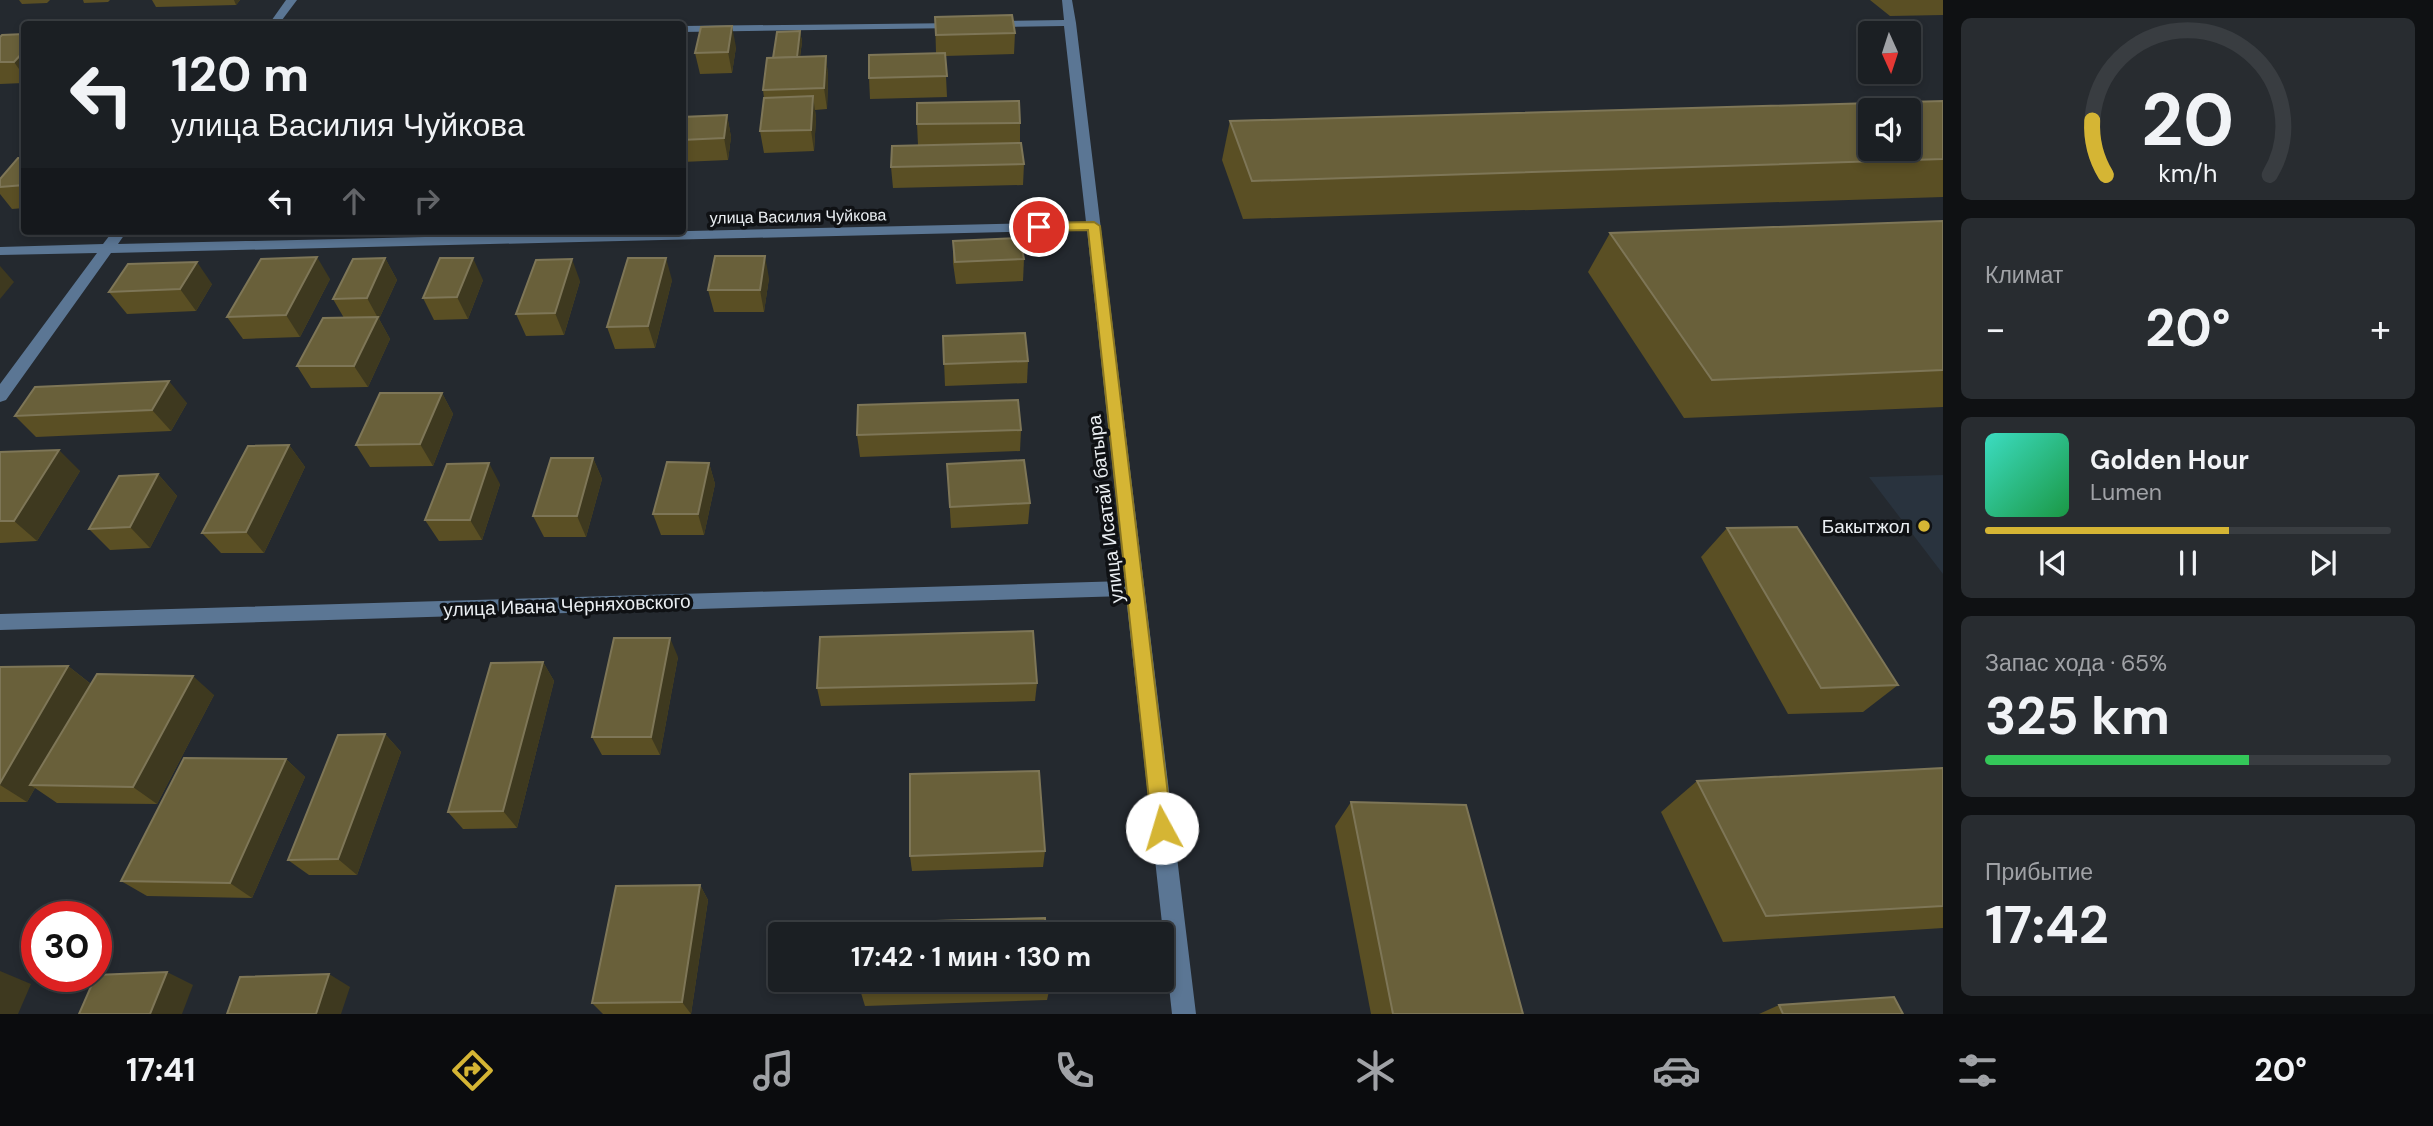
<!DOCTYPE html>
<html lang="ru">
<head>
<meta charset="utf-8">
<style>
	:root { --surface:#1b1f23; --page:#282c30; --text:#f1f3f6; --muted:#a0a2a6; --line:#393d41; --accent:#d5b534 }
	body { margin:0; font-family:"DM Sans",sans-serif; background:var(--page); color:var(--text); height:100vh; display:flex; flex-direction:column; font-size:26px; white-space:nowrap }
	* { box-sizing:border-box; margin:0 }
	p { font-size:23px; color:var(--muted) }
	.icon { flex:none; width:38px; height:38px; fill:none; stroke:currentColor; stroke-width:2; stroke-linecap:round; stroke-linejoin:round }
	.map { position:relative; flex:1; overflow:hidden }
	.sheet { display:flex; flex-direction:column; gap:18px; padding:18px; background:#0f1113; width:490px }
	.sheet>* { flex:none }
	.hud { position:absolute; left:21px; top:21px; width:665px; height:214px; border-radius:7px; box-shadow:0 4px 10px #0003,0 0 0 2px var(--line); background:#1b1f23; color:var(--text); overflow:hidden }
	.needle { width:46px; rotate:177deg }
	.controls { position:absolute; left:1858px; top:21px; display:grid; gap:14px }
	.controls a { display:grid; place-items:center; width:63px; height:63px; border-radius:7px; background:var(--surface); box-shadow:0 4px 10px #0003,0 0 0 2px var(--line); font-size:35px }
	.speed { position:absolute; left:21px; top:901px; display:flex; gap:14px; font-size:35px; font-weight:700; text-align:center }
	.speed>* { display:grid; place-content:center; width:91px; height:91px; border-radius:50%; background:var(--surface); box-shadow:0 4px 10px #0003,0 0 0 2px var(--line); line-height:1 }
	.speed .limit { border:10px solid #d22; background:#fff; color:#111 }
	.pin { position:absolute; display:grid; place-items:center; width:60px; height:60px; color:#fff; margin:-30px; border:4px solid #fff; border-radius:50%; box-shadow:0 2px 7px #0007 }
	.me { position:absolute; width:77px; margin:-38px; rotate:354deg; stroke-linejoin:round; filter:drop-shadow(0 0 5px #0008) }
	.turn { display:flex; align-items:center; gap:24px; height:147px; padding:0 35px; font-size:32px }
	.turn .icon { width:91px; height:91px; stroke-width:2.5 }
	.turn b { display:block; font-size:49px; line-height:60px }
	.lanes { display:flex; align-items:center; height:66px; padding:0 35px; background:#0003; justify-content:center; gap:35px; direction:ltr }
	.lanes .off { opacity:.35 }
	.big { font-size:52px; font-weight:700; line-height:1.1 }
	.sheet .tile { flex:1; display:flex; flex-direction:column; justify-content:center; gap:10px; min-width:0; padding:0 24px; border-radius:10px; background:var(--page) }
	.sheet .dial { align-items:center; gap:0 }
	.dial svg { height:182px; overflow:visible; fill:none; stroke:var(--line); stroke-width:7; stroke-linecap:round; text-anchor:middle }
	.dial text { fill:var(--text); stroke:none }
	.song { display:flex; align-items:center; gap:21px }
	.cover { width:84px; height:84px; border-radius:10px; background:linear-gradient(135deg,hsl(170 70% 55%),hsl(140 70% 35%)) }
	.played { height:7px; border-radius:4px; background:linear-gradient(90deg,var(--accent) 60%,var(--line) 60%) }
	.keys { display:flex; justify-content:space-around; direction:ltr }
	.heat { display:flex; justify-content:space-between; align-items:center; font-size:38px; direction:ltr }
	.charge { height:10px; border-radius:5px; background:linear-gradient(90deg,#34c759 65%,var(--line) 0) }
	.trip { position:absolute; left:768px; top:922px; width:406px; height:70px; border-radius:7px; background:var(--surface); box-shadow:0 4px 10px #0003,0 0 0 2px var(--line); font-weight:700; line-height:70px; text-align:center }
	.tab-bar { display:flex; height:112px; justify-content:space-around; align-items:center; background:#0b0c0e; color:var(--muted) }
	.tab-bar .icon { width:49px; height:49px }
	.tab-bar .current { color:var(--accent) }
	.tab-bar b { font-size:32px; color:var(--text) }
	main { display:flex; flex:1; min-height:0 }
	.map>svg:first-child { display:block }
</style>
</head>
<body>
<main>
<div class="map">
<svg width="1943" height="1014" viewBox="0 0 1943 1014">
	<rect width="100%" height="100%" fill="#24292f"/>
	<path fill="#29333e" d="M1943,475V574L1869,477Z"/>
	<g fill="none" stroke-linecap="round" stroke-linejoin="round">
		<g fill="#5b7694" fill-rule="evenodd">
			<path d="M286,0H297L279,24H269Z"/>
			<path d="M1062,0H1072L1076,23L1196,1014H1172L1126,596L0,630V614L1125,581L1087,230L111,253L6,400L0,402V384L97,253L0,255V247L103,244L113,231H127L118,244L1086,222L1064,26L993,27L987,24L993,21L1064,20Z"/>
			<path d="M962,23V27L958,28L682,32V26Z"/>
		</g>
	</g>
	<g fill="#5a4f24">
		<path d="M19,0H50L47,3L22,4Z"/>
		<path d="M83,0H110L108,2L84,3Z"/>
		<path d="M152,0H240L236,5L156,7Z"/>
		<path d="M1870,0H1943V15L1890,16Z"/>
		<path d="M935,17L1015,33L1014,54L945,56L947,97L870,99L869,78L936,53Z"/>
		<path d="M800,31L802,42L800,57L826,56L828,77L827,109L815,110L816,118L814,151L764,153L760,131L764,98L763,90L773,58Z"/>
		<path d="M24,34V83L0,84V37Z"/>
		<path d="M736,47L732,73L700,74L695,53Z"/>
		<path d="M1943,101V197L1243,219L1222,160L1230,121Z"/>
		<path d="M727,115L731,137L728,160L682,162V117Z"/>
		<path d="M1020,123V143L1024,164L1023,185L893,188L891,167L918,145L917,124Z"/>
		<path d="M24,158V208L12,209L0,194V179Z"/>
		<path d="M1943,221V407L1684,418L1588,272L1610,233Z"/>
		<path d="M953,241L1024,259L1023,281L956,284L953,263Z"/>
		<path d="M385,258L397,280L379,319L390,339L368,387L311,388L297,366L344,318L333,299Z"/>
		<path d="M769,278L764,312H714L708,290Z"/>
		<path d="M330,279L300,337L243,339L227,317Z"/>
		<path d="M483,280L468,319L434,320L423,298Z"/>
		<path d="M672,280L655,348L615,349L607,327Z"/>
		<path d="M580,281L564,335L526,336L516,314Z"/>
		<path d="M212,284L196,311L127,314L109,292Z"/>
		<path d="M943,336L1028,361L1027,383L945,386Z"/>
		<path d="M442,393L453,414L433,466L370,467L356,445Z"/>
		<path d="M187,403L171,431L36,437L15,416Z"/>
		<path d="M1021,430L1020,451L860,457L857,435Z"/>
		<path d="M289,445L305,467L264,553H221L202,533Z"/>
		<path d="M0,452L80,471L37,541L0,543Z"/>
		<path d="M593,458L602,479L586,537H544L533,516Z"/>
		<path d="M709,463L715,484L704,535H661L653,514Z"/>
		<path d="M947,464L1030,503L1028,524L951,528Z"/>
		<path d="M158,474L177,496L150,548L110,550L89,529Z"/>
		<path d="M500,484L482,540L439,541L425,520Z"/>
		<path d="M1727,528L1898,685L1863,712L1788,714L1701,557Z"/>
		<path d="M678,657L660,755H602L592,737Z"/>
		<path d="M543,662L554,681L517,828L463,829L448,812Z"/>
		<path d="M68,666L91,684L214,695L157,804L57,803L35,788L27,802H0V667Z"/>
		<path d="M1037,683L1035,701L821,706L817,688Z"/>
		<path d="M385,734L401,752L357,875H309L288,860Z"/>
		<path d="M286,759L305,777L252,898L147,896L121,881Z"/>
		<path d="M1943,768V928L1723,942L1661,812L1697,781Z"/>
		<path d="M1351,802L1523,1014H1371L1335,826Z"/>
		<path d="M1045,851L1043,867L912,871L910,856Z"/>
		<path d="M700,885L708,900L691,1014H603L592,1003Z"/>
		<path d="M1050,987L1047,1000L865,1006L861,993Z"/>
		<path d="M1779,1005L1903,1014H1759Z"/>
	</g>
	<g fill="#3e391f">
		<path d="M234,0H240L236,5Z"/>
		<path d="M732,26L736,47L732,73L728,52Z"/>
		<path d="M800,31L802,42L798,68L797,57Z"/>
		<path d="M24,51V76L14,62Z"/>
		<path d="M826,56L828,77L827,109L824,88Z"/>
		<path d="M813,96L816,118L814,151L811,130Z"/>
		<path d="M727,115L731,137L728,160L724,138Z"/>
		<path d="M765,256L769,278L764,312L760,290Z"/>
		<path d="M317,257L330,279L300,337L286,315Z"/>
		<path d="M385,258L397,280L379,319L390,339L368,387L354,366L378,318L367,298Z"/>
		<path d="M473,258L483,280L468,319L457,297Z"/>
		<path d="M666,258L672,280L655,348L648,326Z"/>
		<path d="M572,259L580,281L564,335L555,313Z"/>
		<path d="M197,262L212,284L196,311L180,289Z"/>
		<path d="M0,266L14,282L0,299Z"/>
		<path d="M169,381L187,403L171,431L152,410Z"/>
		<path d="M442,393L453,414L433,466L420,444Z"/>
		<path d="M289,445L305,467L264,553L246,532Z"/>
		<path d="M59,450L80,471L37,541L14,521Z"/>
		<path d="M593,458L602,479L586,537L577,516Z"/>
		<path d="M489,463L500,484L482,540L470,520Z"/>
		<path d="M709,463L715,484L704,535L698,514Z"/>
		<path d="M158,474L177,496L150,548L130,527Z"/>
		<path d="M670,638L678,657L660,755L651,737Z"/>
		<path d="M543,662L554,681L517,828L503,811Z"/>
		<path d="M68,666L92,685L30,785L35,788L27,802L0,785V783Z"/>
		<path d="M193,676L214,695L157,804L133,787Z"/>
		<path d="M385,734L401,752L357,875L338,859Z"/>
		<path d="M286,759L305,777L252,898L230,883Z"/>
		<path d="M700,885L708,900L691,1014L682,1002Z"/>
		<path d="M0,971L31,984L18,1014H0Z"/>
		<path d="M167,972L193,985L182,1014H150Z"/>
		<path d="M329,974L350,987L341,1014H316Z"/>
	</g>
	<g fill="#69603a" stroke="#7e7657" stroke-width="2" fill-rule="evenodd">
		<path d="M1012,15L1015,33L936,35L935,17Z"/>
		<path d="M732,26L728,52L695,53L701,27Z"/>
		<path d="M800,31L797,57L773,58L777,32Z"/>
		<path d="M24,34V51L14,62H0V37L2,35Z"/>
		<path d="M945,53L947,76L869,78V55Z"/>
		<path d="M826,56L824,88L763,90L767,58Z"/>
		<path d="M813,96L811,130L760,131L764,98Z"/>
		<path d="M1019,101L1020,123L917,124V103Z"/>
		<path d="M1943,101V159L1252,181L1230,121ZM1871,110H1909V149H1871Z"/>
		<path d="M727,115L724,138L682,140V117Z"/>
		<path d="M1021,143L1024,164L891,167L892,146Z"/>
		<path d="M18,158H24V185L0,187V179Z"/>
		<path d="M1943,221V370L1712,380L1610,233Z"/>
		<path d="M1020,238L1024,259L955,262L953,241Z"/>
		<path d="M715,256H765L760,290H708Z"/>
		<path d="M317,257L286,315L227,317L261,259Z"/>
		<path d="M385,258L367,298L333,299L353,259Z"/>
		<path d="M440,258H473L457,297L423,298Z"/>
		<path d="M628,258H666L648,326L607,327Z"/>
		<path d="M572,259L555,313L516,314L536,260Z"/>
		<path d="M197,262L180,289L109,292L128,264Z"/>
		<path d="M378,317L354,366H297L323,318Z"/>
		<path d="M1025,333L1028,361L944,364L943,336Z"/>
		<path d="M169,381L152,410L15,416L35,387Z"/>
		<path d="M380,393H442L420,444L356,445Z"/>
		<path d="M1018,400L1021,430L857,435L858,405Z"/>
		<path d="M289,445L246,532L202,533L248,446Z"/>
		<path d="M59,450L14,521H0V452Z"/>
		<path d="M551,458H593L577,516H533Z"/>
		<path d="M1024,460L1030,503L950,507L947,464Z"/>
		<path d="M667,462L709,463L698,514H653Z"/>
		<path d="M489,463L470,520H425L447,464Z"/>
		<path d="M158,474L130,527L89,529L119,476Z"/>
		<path d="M1797,527L1898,685L1821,688L1727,528Z"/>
		<path d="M1033,631L1037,683L817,688L820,637Z"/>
		<path d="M614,638H670L651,737H592Z"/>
		<path d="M543,662L503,811L448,812L491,663Z"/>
		<path d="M68,666L0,783V667Z"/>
		<path d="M97,674L193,676L133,787L30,785Z"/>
		<path d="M385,734L338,859L288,860L338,735Z"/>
		<path d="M184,758L286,759L230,883L121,881Z"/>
		<path d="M1943,768V906L1766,916L1697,781Z"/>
		<path d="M1039,771L1045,851L910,856V774Z"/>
		<path d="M1351,802L1466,805L1523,1014H1393Z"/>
		<path d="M700,885L682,1002L592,1003L616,886Z"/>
		<path d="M1045,918L1046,934H863V923Z"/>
		<path d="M167,972L150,1014H79L96,975Z"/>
		<path d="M329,974L316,1014H227L240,977Z"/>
		<path d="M861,980H1049L1050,987L861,993Z"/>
		<path d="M1894,997L1903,1014H1783L1779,1005Z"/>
	</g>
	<path fill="#d5b534" stroke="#8a7622" stroke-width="2" d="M1094,222L1100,226L1172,828L1169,834L1162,837L1155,834L1152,828L1088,230L1039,231L1032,227L1039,223Z"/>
	<circle fill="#d5b534" stroke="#0f1114" stroke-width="2.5" cx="1924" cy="526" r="7"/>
	<g text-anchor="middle" stroke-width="7" stroke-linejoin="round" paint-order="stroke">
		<g font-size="16" fill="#eaeef2" stroke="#0f1114">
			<text transform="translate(798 216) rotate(-1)" y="6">улица Василия Чуйкова</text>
		</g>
		<g font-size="19" fill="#eaeef2" stroke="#0f1114">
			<text transform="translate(1105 509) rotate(-97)" y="7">улица Исатай батыра</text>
			<text transform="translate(567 605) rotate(-2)" y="7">улица Ивана Черняховского</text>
		</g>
		<g font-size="19" fill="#eaeef2" stroke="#0f1114" text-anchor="end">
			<text x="1910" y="533">Бакытжол</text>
		</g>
	</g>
</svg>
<div class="controls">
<a><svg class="needle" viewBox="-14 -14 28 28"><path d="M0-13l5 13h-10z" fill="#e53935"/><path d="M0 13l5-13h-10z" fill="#a0a2a6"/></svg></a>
<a><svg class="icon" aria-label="sound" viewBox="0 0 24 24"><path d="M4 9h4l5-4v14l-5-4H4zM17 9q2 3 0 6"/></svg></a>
</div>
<div class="speed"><div class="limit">30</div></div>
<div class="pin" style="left:1039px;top:227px;background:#d93025"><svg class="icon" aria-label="arrive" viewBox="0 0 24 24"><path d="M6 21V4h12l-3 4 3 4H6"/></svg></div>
<svg class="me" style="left:1162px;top:828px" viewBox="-20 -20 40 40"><circle r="19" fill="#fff"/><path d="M0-13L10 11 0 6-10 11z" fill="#d5b534"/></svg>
<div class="trip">17:42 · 1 мин · 130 m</div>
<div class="hud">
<div class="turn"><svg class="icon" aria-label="left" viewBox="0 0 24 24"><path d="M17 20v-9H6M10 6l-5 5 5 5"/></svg><div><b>120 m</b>улица Василия Чуйкова</div></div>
<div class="lanes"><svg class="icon" aria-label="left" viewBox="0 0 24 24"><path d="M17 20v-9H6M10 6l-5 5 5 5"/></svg><svg class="icon off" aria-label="ahead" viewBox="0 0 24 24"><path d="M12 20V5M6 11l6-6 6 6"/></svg><svg class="icon off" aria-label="right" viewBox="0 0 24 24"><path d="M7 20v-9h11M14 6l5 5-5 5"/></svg></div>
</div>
</div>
<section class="sheet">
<div class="tile dial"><svg viewBox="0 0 100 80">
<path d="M14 69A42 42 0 1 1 86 69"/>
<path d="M14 69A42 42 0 0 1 8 45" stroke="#d5b534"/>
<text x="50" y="56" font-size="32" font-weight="700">20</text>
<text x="50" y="72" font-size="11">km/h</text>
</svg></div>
<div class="tile"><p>Климат</p>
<div class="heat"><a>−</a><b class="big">20°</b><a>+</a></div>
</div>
<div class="tile">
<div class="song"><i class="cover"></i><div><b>Golden Hour</b><p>Lumen</p></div></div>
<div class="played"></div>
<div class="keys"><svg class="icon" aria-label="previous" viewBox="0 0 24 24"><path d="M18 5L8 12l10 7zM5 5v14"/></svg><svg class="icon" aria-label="pause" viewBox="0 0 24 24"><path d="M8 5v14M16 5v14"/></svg><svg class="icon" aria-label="next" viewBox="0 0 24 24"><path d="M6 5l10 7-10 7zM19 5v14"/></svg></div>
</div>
<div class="tile"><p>Запас хода · 65%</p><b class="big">325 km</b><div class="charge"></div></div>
<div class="tile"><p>Прибытие</p><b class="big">17:42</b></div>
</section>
</main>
<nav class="tab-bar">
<b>17:41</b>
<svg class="icon current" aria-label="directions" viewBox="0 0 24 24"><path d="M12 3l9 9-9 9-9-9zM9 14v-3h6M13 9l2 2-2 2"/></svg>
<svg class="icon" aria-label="music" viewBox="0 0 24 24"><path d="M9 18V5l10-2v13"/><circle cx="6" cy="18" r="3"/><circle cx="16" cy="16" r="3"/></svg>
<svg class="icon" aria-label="phone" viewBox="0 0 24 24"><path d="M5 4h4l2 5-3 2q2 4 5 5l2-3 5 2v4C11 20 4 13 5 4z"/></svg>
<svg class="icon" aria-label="climate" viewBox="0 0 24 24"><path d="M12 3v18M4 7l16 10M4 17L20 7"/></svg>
<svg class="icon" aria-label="car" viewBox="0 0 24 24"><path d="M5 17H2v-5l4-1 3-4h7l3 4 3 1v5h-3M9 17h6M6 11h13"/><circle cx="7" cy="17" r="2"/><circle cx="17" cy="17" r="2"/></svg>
<svg class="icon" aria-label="filters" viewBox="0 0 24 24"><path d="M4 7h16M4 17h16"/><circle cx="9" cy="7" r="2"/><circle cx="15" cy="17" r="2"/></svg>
<b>20°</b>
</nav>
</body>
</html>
